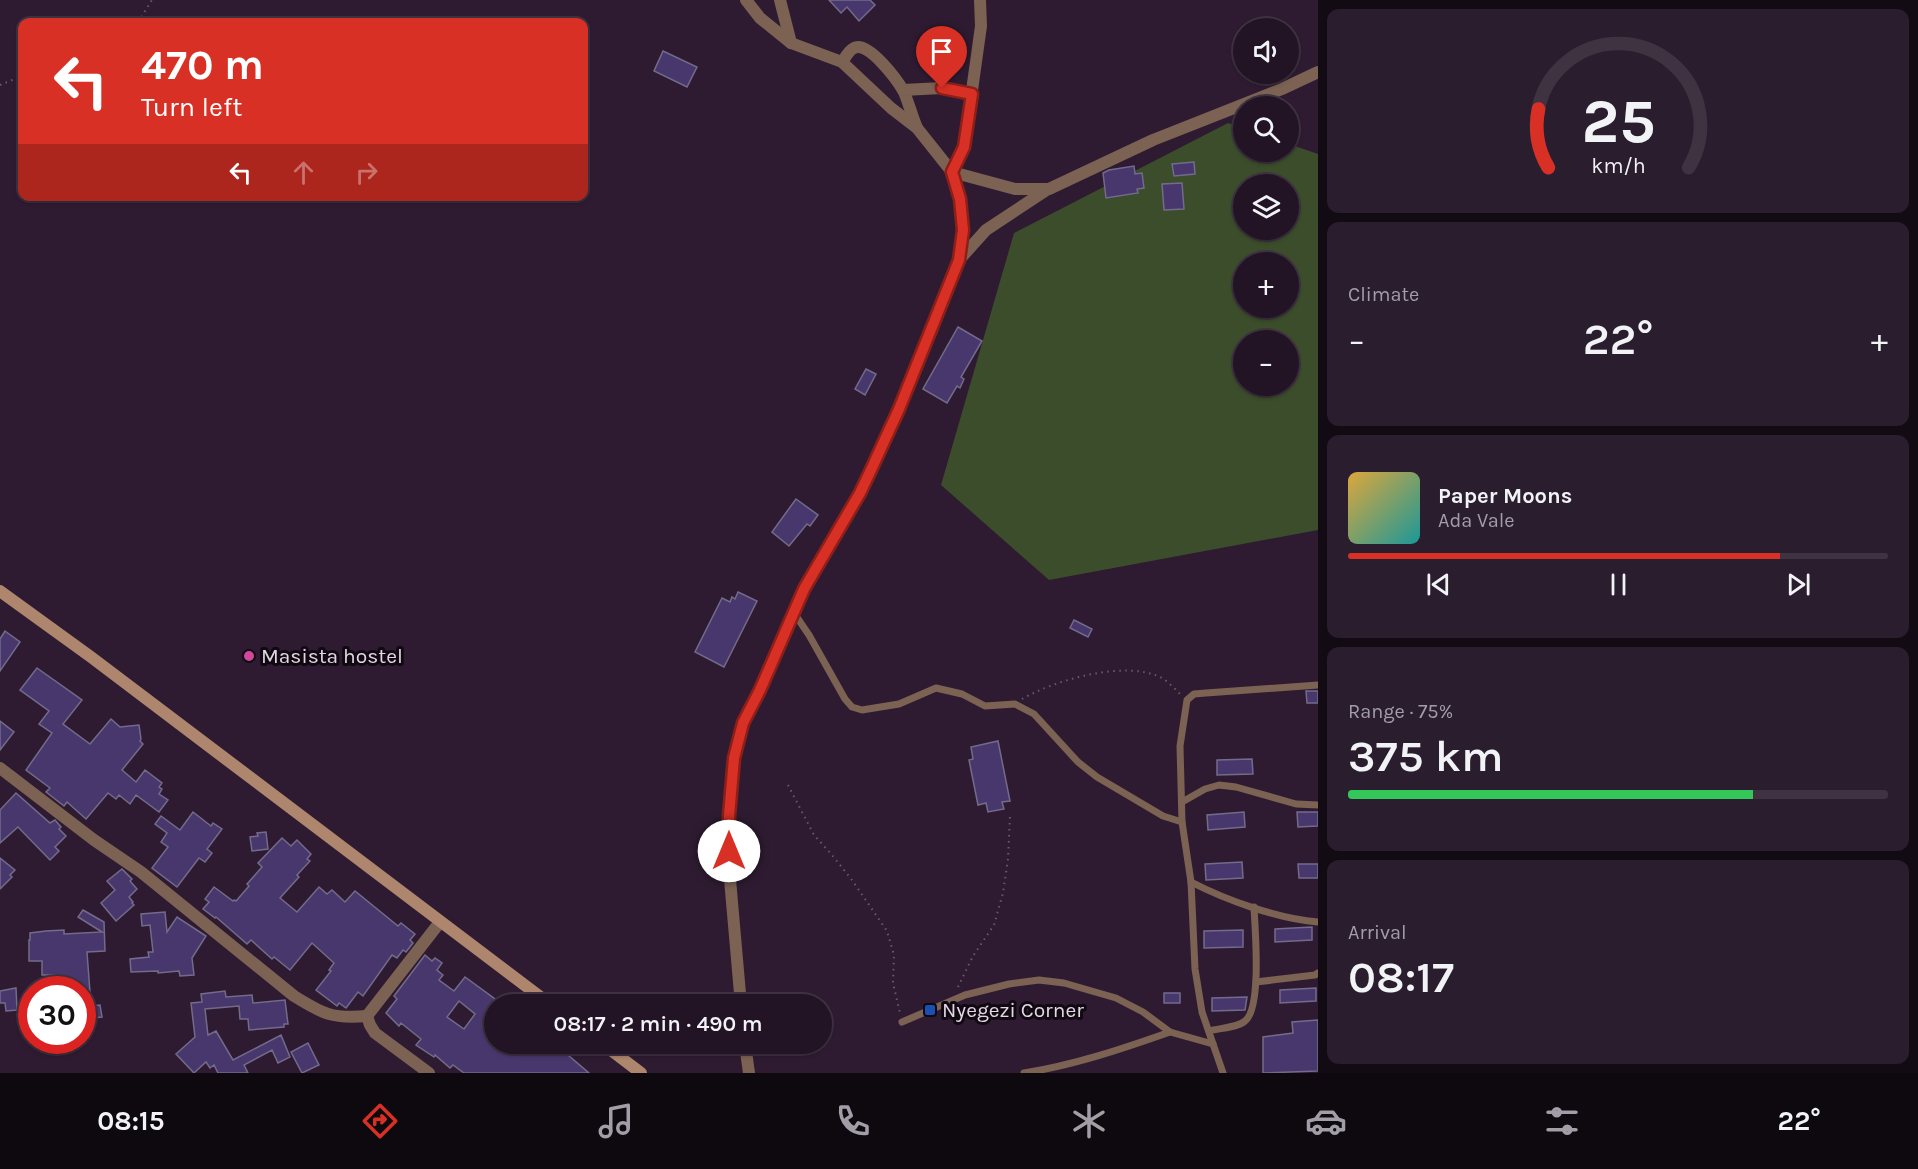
<!DOCTYPE html>
<html lang="en">
<head>
<meta charset="utf-8">
<style>
	:root { --surface:#221425; --page:#2a1d2d; --text:#f1f3f6; --muted:#a29ea7; --line:#3f3342; --accent:#d93025 }
	body { margin:0; font-family:Karla,sans-serif; background:var(--page); color:var(--text); height:100vh; display:flex; flex-direction:column; font-size:22px; white-space:nowrap }
	* { box-sizing:border-box; margin:0 }
	p { font-size:20px; color:var(--muted) }
	.icon { flex:none; width:33px; height:33px; fill:none; stroke:currentColor; stroke-width:2; stroke-linecap:round; stroke-linejoin:round }
	.map { position:relative; flex:1; overflow:hidden }
	.side { display:flex; flex-direction:column; gap:9px; padding:9px; background:#130b14; width:600px }
	.side>* { flex:none }
	.banner { position:absolute; left:18px; top:18px; width:570px; height:183px; border-radius:12px; box-shadow:0 2px 4px #0004,0 0 0 2px var(--line); background:#d93025; color:#fff; overflow:hidden }
	.buttons { position:absolute; left:1233px; top:18px; display:grid; gap:12px }
	.buttons a { display:grid; place-items:center; width:66px; height:66px; border-radius:50%; background:var(--surface); box-shadow:0 2px 4px #0004,0 0 0 2px var(--line); font-size:30px }
	.speed { position:absolute; left:18px; top:976px; display:flex; gap:12px; font-size:30px; font-weight:700; text-align:center }
	.speed>* { display:grid; place-content:center; width:78px; height:78px; border-radius:50%; background:var(--surface); box-shadow:0 2px 4px #0004,0 0 0 2px var(--line); line-height:1 }
	.speed .limit { border:9px solid #d22; background:#fff; color:#111 }
	.pin { position:absolute; display:grid; place-items:center; width:51px; height:51px; color:#fff; margin:-62px -26px; border-radius:50% 50% 50% 0; rotate:-45deg; box-shadow:0 0 6px #0007 }
	.pin .icon { rotate:45deg }
	.me { position:absolute; width:66px; margin:-33px; rotate:0deg; stroke-linejoin:round; filter:drop-shadow(0 0 4px #0008) }
	.turn { display:flex; align-items:center; gap:21px; height:126px; padding:0 24px; font-size:27px }
	.turn .icon { width:78px; height:78px; stroke-width:2.5 }
	.turn b { display:block; font-size:42px; line-height:51px }
	.lanes { display:flex; align-items:center; height:57px; padding:0 24px; background:#0003; justify-content:center; gap:30px; direction:ltr }
	.lanes .off { opacity:.35 }
	.big { font-size:45px; font-weight:600; line-height:1.1 }
	.side .tile { flex:1; display:flex; flex-direction:column; justify-content:center; gap:9px; min-width:0; padding:0 21px; border-radius:12px; background:var(--page) }
	.side .dial { align-items:center; gap:0 }
	.dial svg { height:156px; overflow:visible; fill:none; stroke:var(--line); stroke-width:7; stroke-linecap:round; text-anchor:middle }
	.dial text { fill:var(--text); stroke:none }
	.song { display:flex; align-items:center; gap:18px }
	.cover { width:72px; height:72px; border-radius:9px; background:linear-gradient(135deg,hsl(40 70% 55%),hsl(180 70% 35%)) }
	.played { height:6px; border-radius:3px; background:linear-gradient(90deg,var(--accent) 80%,var(--line) 80%) }
	.keys { display:flex; justify-content:space-around; direction:ltr }
	.heat { display:flex; justify-content:space-between; align-items:center; font-size:33px; direction:ltr }
	.charge { height:9px; border-radius:4px; background:linear-gradient(90deg,#34c759 75%,var(--line) 0) }
	.trip { position:absolute; left:484px; top:994px; width:348px; height:60px; border-radius:30px; background:var(--surface); box-shadow:0 2px 4px #0004,0 0 0 2px var(--line); font-weight:600; line-height:60px; text-align:center }
	.tab-bar { display:flex; height:96px; justify-content:space-around; align-items:center; background:#0e080f; color:var(--muted) }
	.tab-bar .icon { width:42px; height:42px }
	.tab-bar .selected { color:var(--accent) }
	.tab-bar b { font-size:27px; color:var(--text) }
	main { display:flex; flex:1; min-height:0 }
	.map>svg:first-child { display:block }
</style>
</head>
<body>
<main>
<div class="map">
<svg width="1318" height="1073" viewBox="0 0 1318 1073">
	<rect width="100%" height="100%" fill="#2e1b31"/>
	<path fill="#3b4d2a" fill-rule="evenodd" d="M1228,123L1243,128L1244,152H1288L1289,144L1318,154V530L1049,580L941,485L1014,233ZM1244,184H1288V230H1244ZM1244,262H1288V308H1244ZM1244,340H1288V386H1244Z"/>
	<g fill="#48376d" stroke="#736b8a" stroke-width="1.5" fill-rule="evenodd">
		<path d="M829,0H870L875,5L859,21L847,7L841,13Z"/>
		<path d="M663,51L697,67L687,87L654,71Z"/>
		<path d="M1194,162L1195,174L1174,176L1172,164Z"/>
		<path d="M1134,166L1135,174L1142,173L1144,188L1137,189L1138,193L1106,198L1103,173L1109,170Z"/>
		<path d="M1182,183L1184,209L1164,210L1162,184Z"/>
		<path d="M958,327L982,341L961,377L964,379L960,388L957,386L947,403L923,389Z"/>
		<path d="M866,369L876,374L865,395L855,389Z"/>
		<path d="M796,499L818,515L810,526L807,524L789,546L772,532Z"/>
		<path d="M738,592L757,601L724,667L695,652L722,598L730,602L732,597L735,599Z"/>
		<path d="M1074,620L1092,629L1088,637L1070,628Z"/>
		<path d="M5,631L20,642L0,671V639Z"/>
		<path d="M37,668L82,700L63,724L90,744L111,719L120,727L139,725L141,739L140,741L143,744L122,770L136,782L145,770L162,783L159,787L162,789L159,794L168,800L159,812L136,795L130,804L119,795L116,799L108,793L86,819L67,802L64,806L46,792L50,788L26,770L52,733L39,724L49,711L20,690Z"/>
		<path d="M1306,691H1318V703H1307Z"/>
		<path d="M0,721L14,732L0,750Z"/>
		<path d="M998,741L1010,801L1002,802L1004,809L988,812L986,803L978,805L969,760L973,759L971,747Z"/>
		<path d="M1252,759L1253,774L1217,775V760Z"/>
		<path d="M16,793L50,823L55,820L61,827L59,829L66,836L55,847L59,851L50,860L18,827L0,843V810Z"/>
		<path d="M193,812L211,826L213,823L222,829L207,849L212,853L205,862L199,858L177,887L152,868L168,847L161,842L167,833L155,824L161,816L180,830Z"/>
		<path d="M1244,812L1245,827L1208,830L1207,815Z"/>
		<path d="M1297,812H1318V826L1298,827Z"/>
		<path d="M266,832L268,849L252,851L250,837L258,836L257,833Z"/>
		<path d="M282,838L291,846L297,840L311,854L307,859L310,861L297,875L299,877L280,898L297,912L319,887L327,894L332,890L345,902L355,891L398,926L401,923L415,934L410,940L413,943L406,952L403,950L397,958L392,955L363,996L358,992L346,1008L339,1003L337,1006L316,990L331,971L329,970L334,963L312,943L290,970L274,957L272,959L251,940L247,944L216,917L215,918L203,909L209,902L205,899L214,887L233,901L234,900L236,901L249,886L247,884L262,867L258,863Z"/>
		<path d="M0,858L15,870L10,875L12,877L0,889Z"/>
		<path d="M1242,862L1243,878L1206,880L1205,864Z"/>
		<path d="M1298,864H1318V878H1299Z"/>
		<path d="M122,869L132,879L130,881L137,889L129,897L133,902L132,903L134,905L116,921L101,903L115,890L107,881Z"/>
		<path d="M83,910L104,922L105,951L87,952L91,1006L100,1005L102,1017L82,1019V990H58L56,975H42V961H29V940H30V933L46,931L64,930V934L102,932L78,917Z"/>
		<path d="M165,912L167,932L177,917L206,936L192,958L194,975L180,976L179,971L158,973V971L131,972L130,959L149,957L148,952H153L150,925L142,926L141,914Z"/>
		<path d="M1312,927V940L1275,942V929Z"/>
		<path d="M1243,930V947L1204,948V931Z"/>
		<path d="M425,955L432,961L435,958L442,963L437,970L443,975L439,980L454,991L465,977L495,999V1044H555L589,1073H464L453,1065L450,1068L435,1055L434,1057L416,1045L421,1039L401,1023L399,1026L386,1013L397,999L394,996ZM459,1001L475,1014L464,1029L447,1017Z"/>
		<path d="M16,988L17,1010L6,1011L5,1003H0V991Z"/>
		<path d="M1316,988V1001L1280,1003V990Z"/>
		<path d="M225,991L226,997L252,995L253,1003L285,1000L288,1024H284V1027L249,1030L248,1019H240L239,1006L205,1009L208,1035L216,1031L233,1060L281,1035L290,1057L278,1063L272,1050L244,1065L248,1073H218L214,1065L210,1068L206,1062L194,1073L176,1054L195,1037L191,1003L202,1002L201,994Z"/>
		<rect x="1164" y="993" width="16" height="10"/>
		<path d="M1247,997L1245,1010L1212,1011V998Z"/>
		<path d="M1318,1020V1071L1263,1073V1037L1293,1033L1292,1022Z"/>
		<path d="M308,1043L319,1065L302,1073L291,1052Z"/>
	</g>
	<g fill="none" stroke-linecap="round" stroke-linejoin="round">
		<g stroke="#6a596c" stroke-width="2" stroke-dasharray="1.5 4.5" stroke-linecap="butt">
			<path d="M138,22L152,0"/>
			<path d="M0,85L22,76"/>
			<path d="M1022,699C1055,680 1124,660 1160,677C1168,681 1175,689 1181,695"/>
			<path d="M788,785L814,835L832,855L852,880L887,931L894,955L893,983L900,1013"/>
			<path d="M958,987L973,956L994,925L1003,893L1008,859L1010,816"/>
		</g>
		<g stroke="#7b6253" stroke-width="7">
			<path d="M794,613L809,635L845,699L852,707L862,710L899,704L936,688L962,694L985,706L1015,704L1034,714L1078,762L1097,777L1163,816L1182,822"/>
			<path d="M1182,802L1205,789L1219,785L1236,787L1296,804L1318,805"/>
			<path d="M1191,882C1226,900 1278,919 1318,922"/>
			<path d="M1256,982L1315,975L1318,973"/>
			<path d="M902,1022L965,995L1009,984L1039,980L1064,983L1116,998L1143,1012L1170,1032L1213,1044"/>
			<path d="M1209,1031C1219,1028 1237,1028 1245,1021C1262,1008 1255,929 1254,907"/>
			<path d="M1024,1073C1074,1065 1122,1049 1170,1032"/>
			<path d="M1223,1073L1202,1012L1195,969L1191,882L1182,822L1180,746L1187,700L1194,694L1206,693L1318,685"/>
		</g>
		<g stroke="#7b6253" stroke-width="12">
			<path d="M780,0L791,43"/>
			<path d="M980,0L981,26L968,119L964,147L952,172L1015,189H1049L1153,140L1282,89L1318,72"/>
			<path d="M842,62C845,58 849,50 854,48C868,40 898,81 904,92C909,104 912,116 917,128"/>
			<path d="M903,90L942,88L972,94"/>
			<path d="M959,260L986,230L1048,189"/>
			<path d="M0,768L94,840L141,872L294,996C323,1014 332,1019 367,1016"/>
			<path d="M741,1005L729,868V816L734,758L743,723L760,690L804,589L860,493L899,409L932,330L959,260L963,230L960,199L952,172L917,128L891,108L842,62L791,43L760,18L746,0"/>
			<path d="M745,1044L749,1073"/>
			<path d="M429,1073L375,1033L370,1025L367,1016L440,922"/>
		</g>
		<g stroke="#ae856d" stroke-width="12">
			<path d="M0,591L91,657L551,1005"/>
			<path d="M603,1044L641,1073"/>
		</g>
	</g>
	<g fill="none" stroke-linecap="round" stroke-linejoin="round">
		<defs>
			<path id="route" d="M729,851V816L734,758L743,723L760,690L804,589L860,493L870,472L899,409L959,260L963,230L960,199L952,172L964,147L972,94L942,88"/>
		</defs>
		<use href="#route" stroke="#8d1f18" stroke-width="15"/>
		<use href="#route" stroke="#d93025" stroke-width="10"/>
	</g>
	<circle fill="#d1479c" stroke="#110912" stroke-width="2" cx="249" cy="656" r="6"/>
	<rect fill="#1a4fb4" stroke="#110912" stroke-width="2" x="924" y="1004" width="12" height="12" rx="3"/>
	<g text-anchor="middle" stroke-width="6" stroke-linejoin="round" paint-order="stroke">
		<g font-size="21" fill="#e3d6e5" stroke="#110912" text-anchor="start">
			<text x="261" y="663">Masista hostel</text>
			<text x="942" y="1017">Nyegezi Corner</text>
		</g>
	</g>
</svg>
<div class="buttons">
<a><svg class="icon" aria-label="sound" viewBox="0 0 24 24"><path d="M4 9h4l5-4v14l-5-4H4zM17 9q2 3 0 6"/></svg></a>
<a><svg class="icon" aria-label="search" viewBox="0 0 24 24"><circle cx="10" cy="10" r="6"/><path d="M15 15l6 6"/></svg></a>
<a><svg class="icon" aria-label="layers" viewBox="0 0 24 24"><path d="M12 4l9 5-9 5-9-5zM3 14l9 5 9-5"/></svg></a>
<a>+</a>
<a>−</a>
</div>
<div class="speed"><div class="limit">30</div></div>
<div class="pin" style="left:942px;top:88px;background:#d93025"><svg class="icon" aria-label="arrive" viewBox="0 0 24 24"><path d="M6 21V4h12l-3 4 3 4H6"/></svg></div>
<svg class="me" style="left:729px;top:851px" viewBox="-20 -20 40 40"><circle r="19" fill="#fff"/><path d="M0-13L10 11 0 6-10 11z" fill="#d93025"/></svg>
<div class="trip">08:17 · 2 min · 490 m</div>
<div class="banner">
<div class="turn"><svg class="icon" aria-label="left" viewBox="0 0 24 24"><path d="M17 20v-9H6M10 6l-5 5 5 5"/></svg><div><b>470 m</b>Turn left</div></div>
<div class="lanes"><svg class="icon" aria-label="left" viewBox="0 0 24 24"><path d="M17 20v-9H6M10 6l-5 5 5 5"/></svg><svg class="icon off" aria-label="ahead" viewBox="0 0 24 24"><path d="M12 20V5M6 11l6-6 6 6"/></svg><svg class="icon off" aria-label="right" viewBox="0 0 24 24"><path d="M7 20v-9h11M14 6l5 5-5 5"/></svg></div>
</div>
</div>
<section class="side">
<div class="tile dial"><svg viewBox="0 0 100 80">
<path d="M14 69A42 42 0 1 1 86 69"/>
<path d="M14 69A42 42 0 0 1 9 39" stroke="#d93025"/>
<text x="50" y="56" font-size="32" font-weight="700">25</text>
<text x="50" y="72" font-size="11">km/h</text>
</svg></div>
<div class="tile"><p>Climate</p>
<div class="heat"><a>−</a><b class="big">22°</b><a>+</a></div>
</div>
<div class="tile">
<div class="song"><i class="cover"></i><div><b>Paper Moons</b><p>Ada Vale</p></div></div>
<div class="played"></div>
<div class="keys"><svg class="icon" aria-label="previous" viewBox="0 0 24 24"><path d="M18 5L8 12l10 7zM5 5v14"/></svg><svg class="icon" aria-label="pause" viewBox="0 0 24 24"><path d="M8 5v14M16 5v14"/></svg><svg class="icon" aria-label="next" viewBox="0 0 24 24"><path d="M6 5l10 7-10 7zM19 5v14"/></svg></div>
</div>
<div class="tile"><p>Range · 75%</p><b class="big">375 km</b><div class="charge"></div></div>
<div class="tile"><p>Arrival</p><b class="big">08:17</b></div>
</section>
</main>
<nav class="tab-bar">
<b>08:15</b>
<svg class="icon selected" aria-label="directions" viewBox="0 0 24 24"><path d="M12 3l9 9-9 9-9-9zM9 14v-3h6M13 9l2 2-2 2"/></svg>
<svg class="icon" aria-label="music" viewBox="0 0 24 24"><path d="M9 18V5l10-2v13"/><circle cx="6" cy="18" r="3"/><circle cx="16" cy="16" r="3"/></svg>
<svg class="icon" aria-label="phone" viewBox="0 0 24 24"><path d="M5 4h4l2 5-3 2q2 4 5 5l2-3 5 2v4C11 20 4 13 5 4z"/></svg>
<svg class="icon" aria-label="climate" viewBox="0 0 24 24"><path d="M12 3v18M4 7l16 10M4 17L20 7"/></svg>
<svg class="icon" aria-label="car" viewBox="0 0 24 24"><path d="M5 17H2v-5l4-1 3-4h7l3 4 3 1v5h-3M9 17h6M6 11h13"/><circle cx="7" cy="17" r="2"/><circle cx="17" cy="17" r="2"/></svg>
<svg class="icon" aria-label="filters" viewBox="0 0 24 24"><path d="M4 7h16M4 17h16"/><circle cx="9" cy="7" r="2"/><circle cx="15" cy="17" r="2"/></svg>
<b>22°</b>
</nav>
</body>
</html>
